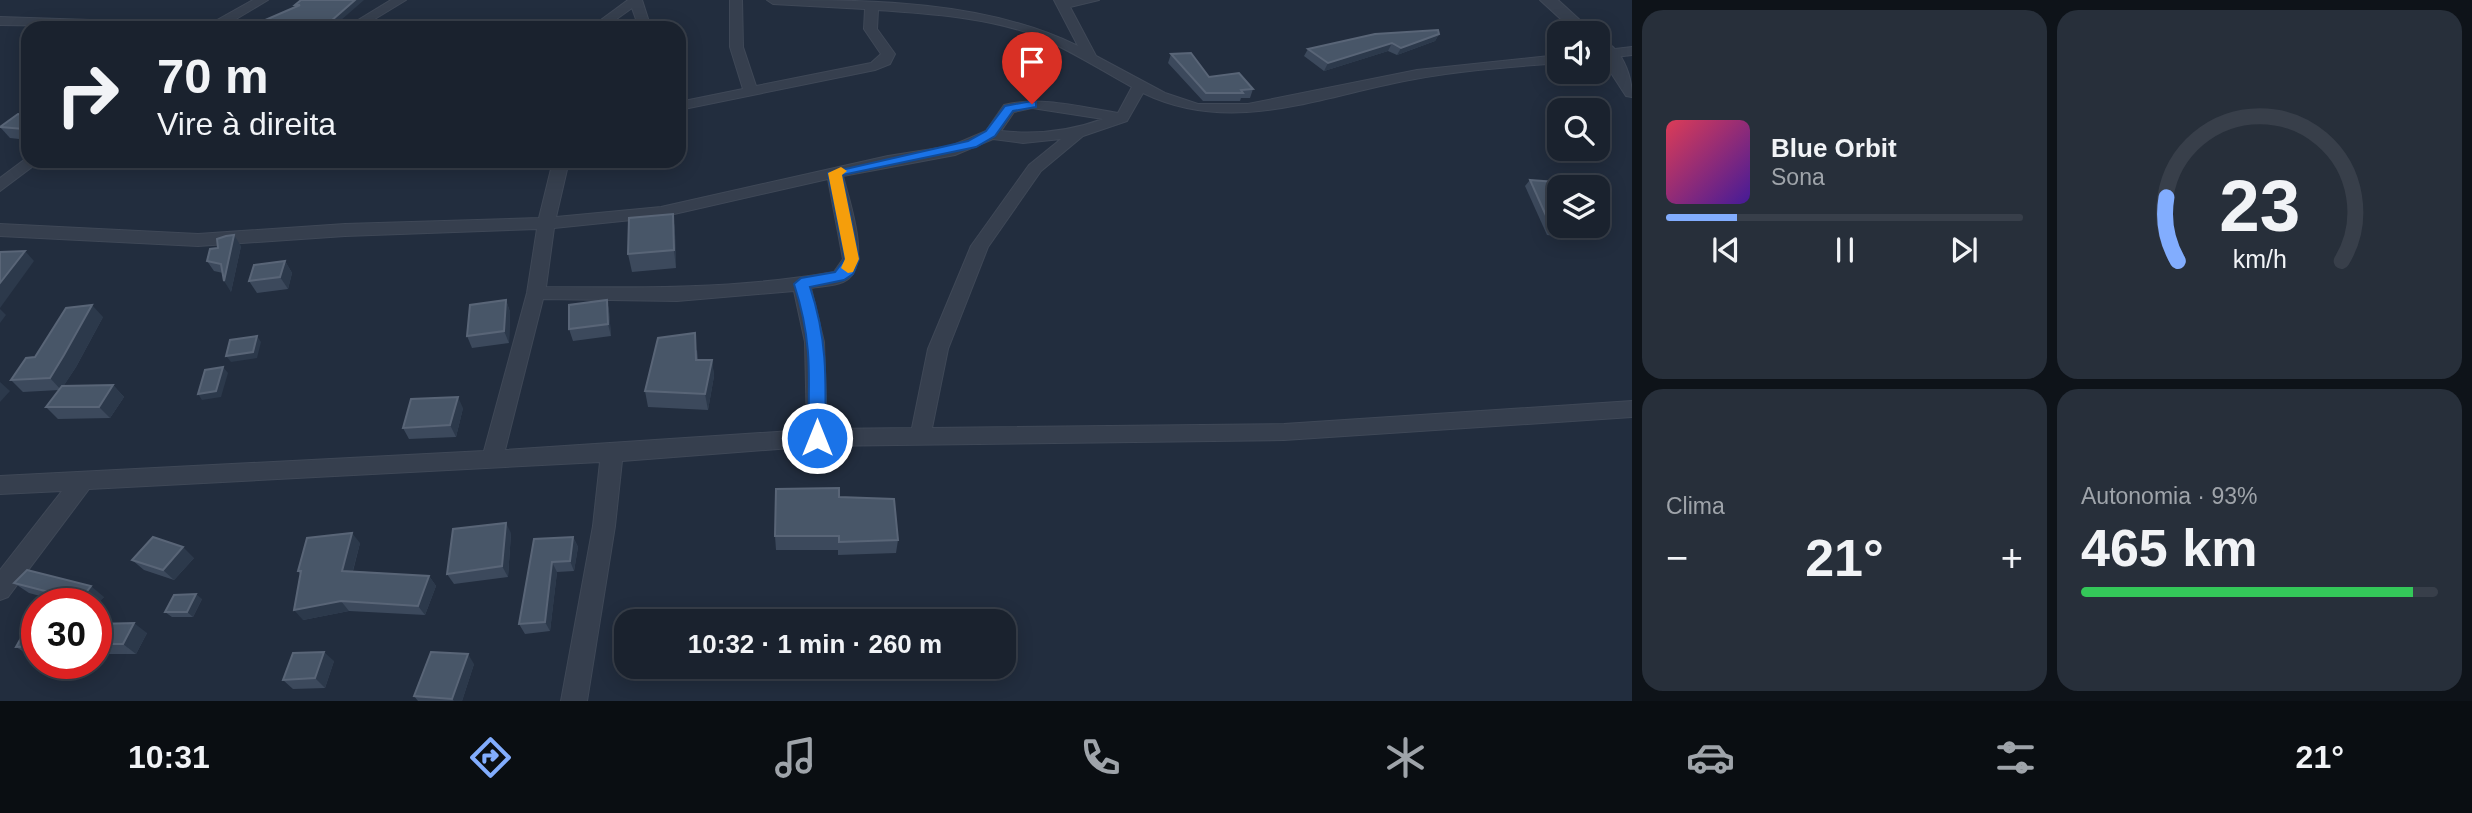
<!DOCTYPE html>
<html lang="pt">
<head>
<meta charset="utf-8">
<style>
	:root { --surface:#1a222e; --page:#272f3a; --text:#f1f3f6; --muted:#9fa4aa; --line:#383f4a; --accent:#82adfe }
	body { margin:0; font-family:Arial,sans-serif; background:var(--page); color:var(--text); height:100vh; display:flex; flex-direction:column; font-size:26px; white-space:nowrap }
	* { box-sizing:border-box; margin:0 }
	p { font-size:23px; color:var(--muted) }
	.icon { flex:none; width:38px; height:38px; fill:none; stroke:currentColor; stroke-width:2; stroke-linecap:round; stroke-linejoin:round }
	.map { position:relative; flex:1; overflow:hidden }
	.details { display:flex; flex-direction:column; gap:10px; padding:10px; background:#0e1319; width:840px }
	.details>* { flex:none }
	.top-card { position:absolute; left:21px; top:21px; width:665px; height:147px; border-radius:21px; box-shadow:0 4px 18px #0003,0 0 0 2px var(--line); background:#1a222e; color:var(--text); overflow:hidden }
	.controls { position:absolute; left:1547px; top:21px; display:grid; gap:14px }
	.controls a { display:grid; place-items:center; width:63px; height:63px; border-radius:14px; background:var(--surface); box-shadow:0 4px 18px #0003,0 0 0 2px var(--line); font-size:35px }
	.speed { position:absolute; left:21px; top:588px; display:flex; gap:14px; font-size:35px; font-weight:700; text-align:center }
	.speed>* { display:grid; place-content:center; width:91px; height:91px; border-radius:50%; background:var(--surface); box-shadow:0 4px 18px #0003,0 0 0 2px var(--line); line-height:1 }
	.speed .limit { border:10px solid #d22; background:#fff; color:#111 }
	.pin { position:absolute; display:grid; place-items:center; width:60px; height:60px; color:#fff; margin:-72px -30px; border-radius:50% 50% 50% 0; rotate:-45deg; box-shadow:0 0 7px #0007 }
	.pin .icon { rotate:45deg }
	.me { position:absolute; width:77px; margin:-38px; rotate:0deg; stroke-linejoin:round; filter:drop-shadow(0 0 5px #0008) }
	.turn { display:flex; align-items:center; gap:24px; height:147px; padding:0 21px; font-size:32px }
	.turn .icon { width:91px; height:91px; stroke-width:2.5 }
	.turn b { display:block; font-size:49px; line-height:60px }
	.big { font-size:52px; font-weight:600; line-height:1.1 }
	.details .widget { flex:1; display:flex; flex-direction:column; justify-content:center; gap:10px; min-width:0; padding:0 24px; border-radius:21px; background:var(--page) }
	.details .dial { align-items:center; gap:0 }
	.dial svg { height:182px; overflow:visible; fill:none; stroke:var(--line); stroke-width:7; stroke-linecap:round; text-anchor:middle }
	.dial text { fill:var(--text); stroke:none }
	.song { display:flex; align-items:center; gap:21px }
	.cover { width:84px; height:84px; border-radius:10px; background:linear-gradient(135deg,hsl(350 70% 55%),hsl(260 70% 35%)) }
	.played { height:7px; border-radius:4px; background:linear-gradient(90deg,var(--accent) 20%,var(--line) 20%) }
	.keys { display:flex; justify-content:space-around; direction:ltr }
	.heat { display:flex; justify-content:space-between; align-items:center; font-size:38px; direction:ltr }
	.charge { height:10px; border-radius:5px; background:linear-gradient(90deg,#34c759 93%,var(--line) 0) }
	.details .tiles { flex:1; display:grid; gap:10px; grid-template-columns:repeat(2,1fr) }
	.trip { position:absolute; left:614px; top:609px; width:402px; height:70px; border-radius:21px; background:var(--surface); box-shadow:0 4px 18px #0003,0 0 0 2px var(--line); font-weight:600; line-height:70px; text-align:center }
	.dock { display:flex; height:112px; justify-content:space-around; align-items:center; background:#0a0e12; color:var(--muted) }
	.dock .icon { width:49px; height:49px }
	.dock .active { color:var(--accent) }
	.dock b { font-size:32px; color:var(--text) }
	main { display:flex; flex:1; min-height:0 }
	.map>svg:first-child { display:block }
</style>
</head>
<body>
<main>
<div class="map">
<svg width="1632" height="701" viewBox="0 0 1632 701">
	<rect width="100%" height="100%" fill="#222d3e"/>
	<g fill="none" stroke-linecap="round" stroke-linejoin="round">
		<defs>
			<g id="minor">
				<path d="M253,0H268L221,28L0,25V17L210,24Z"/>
				<path d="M391,0H406L360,28H345Z"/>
				<path d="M628,0H642L651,28H639L632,8L604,28H590Z"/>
				<path d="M730,0H742L743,47L756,86L871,63L881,54L864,29L865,9L773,4L767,0C870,0 984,0 1078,46L1054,0H1099L1070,7L1096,56L1165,93L1198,104H1248L1417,70L1559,55V63C1511,67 1462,70 1415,79C1323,95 1234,137 1143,93L1127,121L1083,136L1041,171L988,247L948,349L932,428L1284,424L1632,401V417L1284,440L817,446L622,461L615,526L587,701H561L593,526L600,462L89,489L8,597L0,600V570L62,491L0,494V476L484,451L527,293L537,229L345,236L198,246L0,236V224L198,234L345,224L539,218L553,161H569L556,217L661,207L888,156L951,146L986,131L1004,105C1041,96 1080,107 1118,113L1132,87C1101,70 1070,50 1037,36C987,17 931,14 878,10L877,29L895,54L890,64L875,70L679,110V102L743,89L730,47ZM1032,108L1103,119C1070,131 1036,135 1001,131L1014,112ZM993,139L1023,143L1061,139L1029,165L971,246L928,349L912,428L827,429L824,342L811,288C821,286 834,286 843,282C874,269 849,201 843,176L955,155ZM828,179L843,259L834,272C738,289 642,288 546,287L554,228L661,217ZM794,291L805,342L807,430L505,450L543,299L677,301Z"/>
				<path d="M1632,47V55L1598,59V51Z"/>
				<path d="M28,157V161H40L0,191V178Z"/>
			</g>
			<g id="tertiary">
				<path d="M1540,0H1558L1594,33H1576Z"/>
				<path d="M1598,39C1622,45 1632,76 1632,97L1626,96L1598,53Z"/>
			</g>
		</defs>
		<use href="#minor" stroke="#3f4857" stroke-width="2"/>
		<use href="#tertiary" stroke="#3f4857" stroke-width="2"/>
		<use href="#minor" fill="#363f4e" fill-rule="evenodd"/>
		<use href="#tertiary" fill="#363f4e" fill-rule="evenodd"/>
	</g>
	<g fill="#3c495c">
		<path d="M1439,34L1435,41L1397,55L1388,51L1324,71L1304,56L1308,49Z"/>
		<path d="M1171,54L1209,77L1253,89L1250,98H1241L1240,101H1203L1168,63Z"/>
		<path d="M28,115V140L10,138L0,127Z"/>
		<path d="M1530,180L1569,231L1564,237L1547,235L1525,186Z"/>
		<path d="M673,214L675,232L676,268L632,272L628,254Z"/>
		<path d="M241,246L231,292L223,273L214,271L207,261Z"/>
		<path d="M285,261L292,273L288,289L257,293L249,281Z"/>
		<path d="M506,300L510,312L509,343L472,348L467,336Z"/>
		<path d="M607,300L609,311L611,336L573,341L569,329Z"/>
		<path d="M103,317L76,367L64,385H113L124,397L110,418L58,419L46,407L59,390L23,392L11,380L35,357Z"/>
		<path d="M697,350L698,360H712L714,376L708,410L648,407L645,391Z"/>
		<path d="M463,408L456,437L409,439L403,428Z"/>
		<path d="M839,497L898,540L896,553L838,555V550H776L775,536Z"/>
		<path d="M511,533L508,577L454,584L447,574Z"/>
		<path d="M573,537L578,547L574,571L557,572L550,631L525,634L519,624L534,539Z"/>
		<path d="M360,543L353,571L429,576L436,586L425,615L349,611L303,620L300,574L298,571Z"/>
		<path d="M194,558L174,580L144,570L132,560Z"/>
		<path d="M14,583L104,597L96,604H70L29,593Z"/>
		<path d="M202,599L193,617H172L165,612Z"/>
		<path d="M96,624L147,633L136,654H98L96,653Z"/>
		<path d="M37,629V651L24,652L16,647Z"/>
		<path d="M334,661L325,688L293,689L283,680Z"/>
		<path d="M474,664L462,701H418L414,696Z"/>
	</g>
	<g fill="#2c394b">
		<path d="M355,0H364L332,28H323Z"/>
		<path d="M1439,34L1435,41L1397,55L1401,48Z"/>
		<path d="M1392,43L1388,51L1324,71L1328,63Z"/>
		<path d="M28,126V135L24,129Z"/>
		<path d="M673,214L675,232L676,268L674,250Z"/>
		<path d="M234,235L241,246L231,292L224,281Z"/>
		<path d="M25,251L34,261L0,308V283Z"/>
		<path d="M285,261L292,273L288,289L280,277Z"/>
		<path d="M506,300L510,312L509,343L504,331Z"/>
		<path d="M607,300L609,311L611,336L608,324Z"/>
		<path d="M92,305L103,317L76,367L61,390L50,378Z"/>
		<path d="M0,309L6,315L0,323Z"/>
		<path d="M257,336L261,342L257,358L231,362L226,356Z"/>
		<path d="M712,360L714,376L708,410L705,394Z"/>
		<path d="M223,367L228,373L221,397L202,400L198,394Z"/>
		<path d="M0,382L10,391L0,402Z"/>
		<path d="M113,385L124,397L110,418L99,407Z"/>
		<path d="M458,397L463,408L456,437L450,425Z"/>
		<path d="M506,523L511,533L508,577L502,566Z"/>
		<path d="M352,533L360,543L350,581L342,571Z"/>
		<path d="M573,537L578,547L574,571L570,561Z"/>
		<path d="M183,547L194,558L174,580L163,570Z"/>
		<path d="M552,562L557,572L550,631L545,622Z"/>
		<path d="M429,576L436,586L425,615L418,606Z"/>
		<path d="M91,586L104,597L96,606V604H85L80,600Z"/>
		<path d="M196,594L202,599L193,617L187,612Z"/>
		<path d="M341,601L349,611L303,620L294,610Z"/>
		<path d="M134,623L147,633L136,654L123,644Z"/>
		<path d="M324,652L334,661L325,688L315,678Z"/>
		<path d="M468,654L474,664L462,701H454L452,699Z"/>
	</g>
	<g fill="#485668" stroke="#596577" stroke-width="2">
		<path d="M301,0H355L323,28H264L256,24L300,5H295Z"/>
		<path d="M1438,30L1439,34L1401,48L1392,43L1328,63L1308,49L1375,34Z"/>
		<path d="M1191,53L1209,77L1239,73L1253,89L1241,90L1243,93H1206L1171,54Z"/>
		<path d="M18,114L28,115V126L24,129L0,127Z"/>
		<path d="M1530,180L1556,182L1559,194V226H1568L1569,231L1552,229Z"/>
		<path d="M673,214L674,250L628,254L629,218Z"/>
		<path d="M234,235L224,281L221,264L207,261L210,249L218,248L217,239L226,236Z"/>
		<path d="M25,251L0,283V252Z"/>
		<path d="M285,261L280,277L249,281L254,265Z"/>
		<path d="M506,300L504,331L467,336L470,305Z"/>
		<path d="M607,300L608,324L569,329V305Z"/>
		<path d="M92,305L64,355L50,378L11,380L26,358L35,357L66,308Z"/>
		<path d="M695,333L696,360H712L705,394L645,391L658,338Z"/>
		<path d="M257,336L253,352L226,356L230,340Z"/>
		<path d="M223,367L216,391L198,394L205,370Z"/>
		<path d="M113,385L99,407H46L62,386Z"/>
		<path d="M458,397L450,425L403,428L411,399Z"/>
		<path d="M839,488V497L894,499L898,540L839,542V536H775L776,489Z"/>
		<path d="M506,523L502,566L447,574L453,529Z"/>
		<path d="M352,533L342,571L429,576L418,606L341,601L294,610L301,571H298L307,538Z"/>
		<path d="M153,537L183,547L163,570L132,560Z"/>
		<path d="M573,537L570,561L552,562L545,622L519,624L534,539Z"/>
		<path d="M27,570L91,586L80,600L14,583Z"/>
		<path d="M196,594L187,612H165L174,595Z"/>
		<path d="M736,614V621H673V617Z"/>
		<path d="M134,623L123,644H96V624Z"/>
		<path d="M26,629H37V646L16,647Z"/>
		<path d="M324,652L315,678L283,680L293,653Z"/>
		<path d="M431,652L468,654L452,699L414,696Z"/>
	</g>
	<path fill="#1a73e8" stroke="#114b97" stroke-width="2" d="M1032,101L1036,102V107L1013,111L995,136L976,147L842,175L859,259L853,274L844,280L810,287C828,341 826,382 825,438L823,443H811L808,438C809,378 813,342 794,284L801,278L835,272L845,259L828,173L968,141L986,131L1005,106Z"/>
	<path fill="#f59e0b" d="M841,167L847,171L842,175L859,259L853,272L848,273L841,268L845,259L828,173Z"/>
</svg>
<div class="controls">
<a><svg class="icon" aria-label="sound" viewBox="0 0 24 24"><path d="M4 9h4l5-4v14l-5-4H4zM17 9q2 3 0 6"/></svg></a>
<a><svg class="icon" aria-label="search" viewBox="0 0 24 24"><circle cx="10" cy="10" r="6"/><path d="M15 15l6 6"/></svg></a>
<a><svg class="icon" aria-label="layers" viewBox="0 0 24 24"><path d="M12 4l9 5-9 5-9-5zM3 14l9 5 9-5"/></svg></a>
</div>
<div class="speed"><div class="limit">30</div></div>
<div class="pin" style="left:1032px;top:104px;background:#d93025"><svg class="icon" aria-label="arrive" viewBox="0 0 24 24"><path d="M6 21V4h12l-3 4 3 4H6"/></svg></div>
<svg class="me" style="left:817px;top:438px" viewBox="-20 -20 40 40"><circle r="17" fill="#1a73e8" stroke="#fff" stroke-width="3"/><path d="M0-11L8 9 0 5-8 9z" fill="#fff"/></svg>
<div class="trip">10:32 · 1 min · 260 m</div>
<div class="top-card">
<div class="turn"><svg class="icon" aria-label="right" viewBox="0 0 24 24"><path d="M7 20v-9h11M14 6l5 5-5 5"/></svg><div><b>70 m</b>Vire à direita</div></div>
</div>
</div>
<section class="details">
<div class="tiles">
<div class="widget">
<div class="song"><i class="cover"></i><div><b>Blue Orbit</b><p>Sona</p></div></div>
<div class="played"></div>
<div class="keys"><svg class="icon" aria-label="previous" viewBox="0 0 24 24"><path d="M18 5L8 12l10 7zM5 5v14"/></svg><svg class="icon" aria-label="pause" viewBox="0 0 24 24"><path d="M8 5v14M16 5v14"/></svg><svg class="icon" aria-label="next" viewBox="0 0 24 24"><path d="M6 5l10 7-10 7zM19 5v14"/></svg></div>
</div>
<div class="widget dial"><svg viewBox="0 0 100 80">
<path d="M14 69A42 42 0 1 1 86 69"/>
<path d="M14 69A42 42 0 0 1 9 41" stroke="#82adfe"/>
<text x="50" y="56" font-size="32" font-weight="700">23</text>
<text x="50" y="72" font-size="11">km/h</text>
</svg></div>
<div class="widget"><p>Clima</p>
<div class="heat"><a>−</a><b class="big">21°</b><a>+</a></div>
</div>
<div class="widget"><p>Autonomia · 93%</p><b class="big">465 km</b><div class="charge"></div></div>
</div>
</section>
</main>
<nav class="dock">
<b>10:31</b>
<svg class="icon active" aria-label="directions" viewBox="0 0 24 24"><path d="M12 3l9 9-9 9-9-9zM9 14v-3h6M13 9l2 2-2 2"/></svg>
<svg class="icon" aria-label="music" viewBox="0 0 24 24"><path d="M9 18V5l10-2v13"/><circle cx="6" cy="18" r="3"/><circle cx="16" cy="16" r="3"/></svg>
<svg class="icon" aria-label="phone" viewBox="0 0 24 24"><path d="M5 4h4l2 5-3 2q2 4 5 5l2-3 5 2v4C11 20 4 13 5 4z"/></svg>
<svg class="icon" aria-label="climate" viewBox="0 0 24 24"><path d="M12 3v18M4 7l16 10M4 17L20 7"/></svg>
<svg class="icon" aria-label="car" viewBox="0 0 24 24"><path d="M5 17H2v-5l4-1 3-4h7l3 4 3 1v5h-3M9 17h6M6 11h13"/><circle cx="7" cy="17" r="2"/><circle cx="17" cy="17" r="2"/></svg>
<svg class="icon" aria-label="filters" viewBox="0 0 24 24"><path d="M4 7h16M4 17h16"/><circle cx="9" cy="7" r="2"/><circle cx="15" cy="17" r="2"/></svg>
<b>21°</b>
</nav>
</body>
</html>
